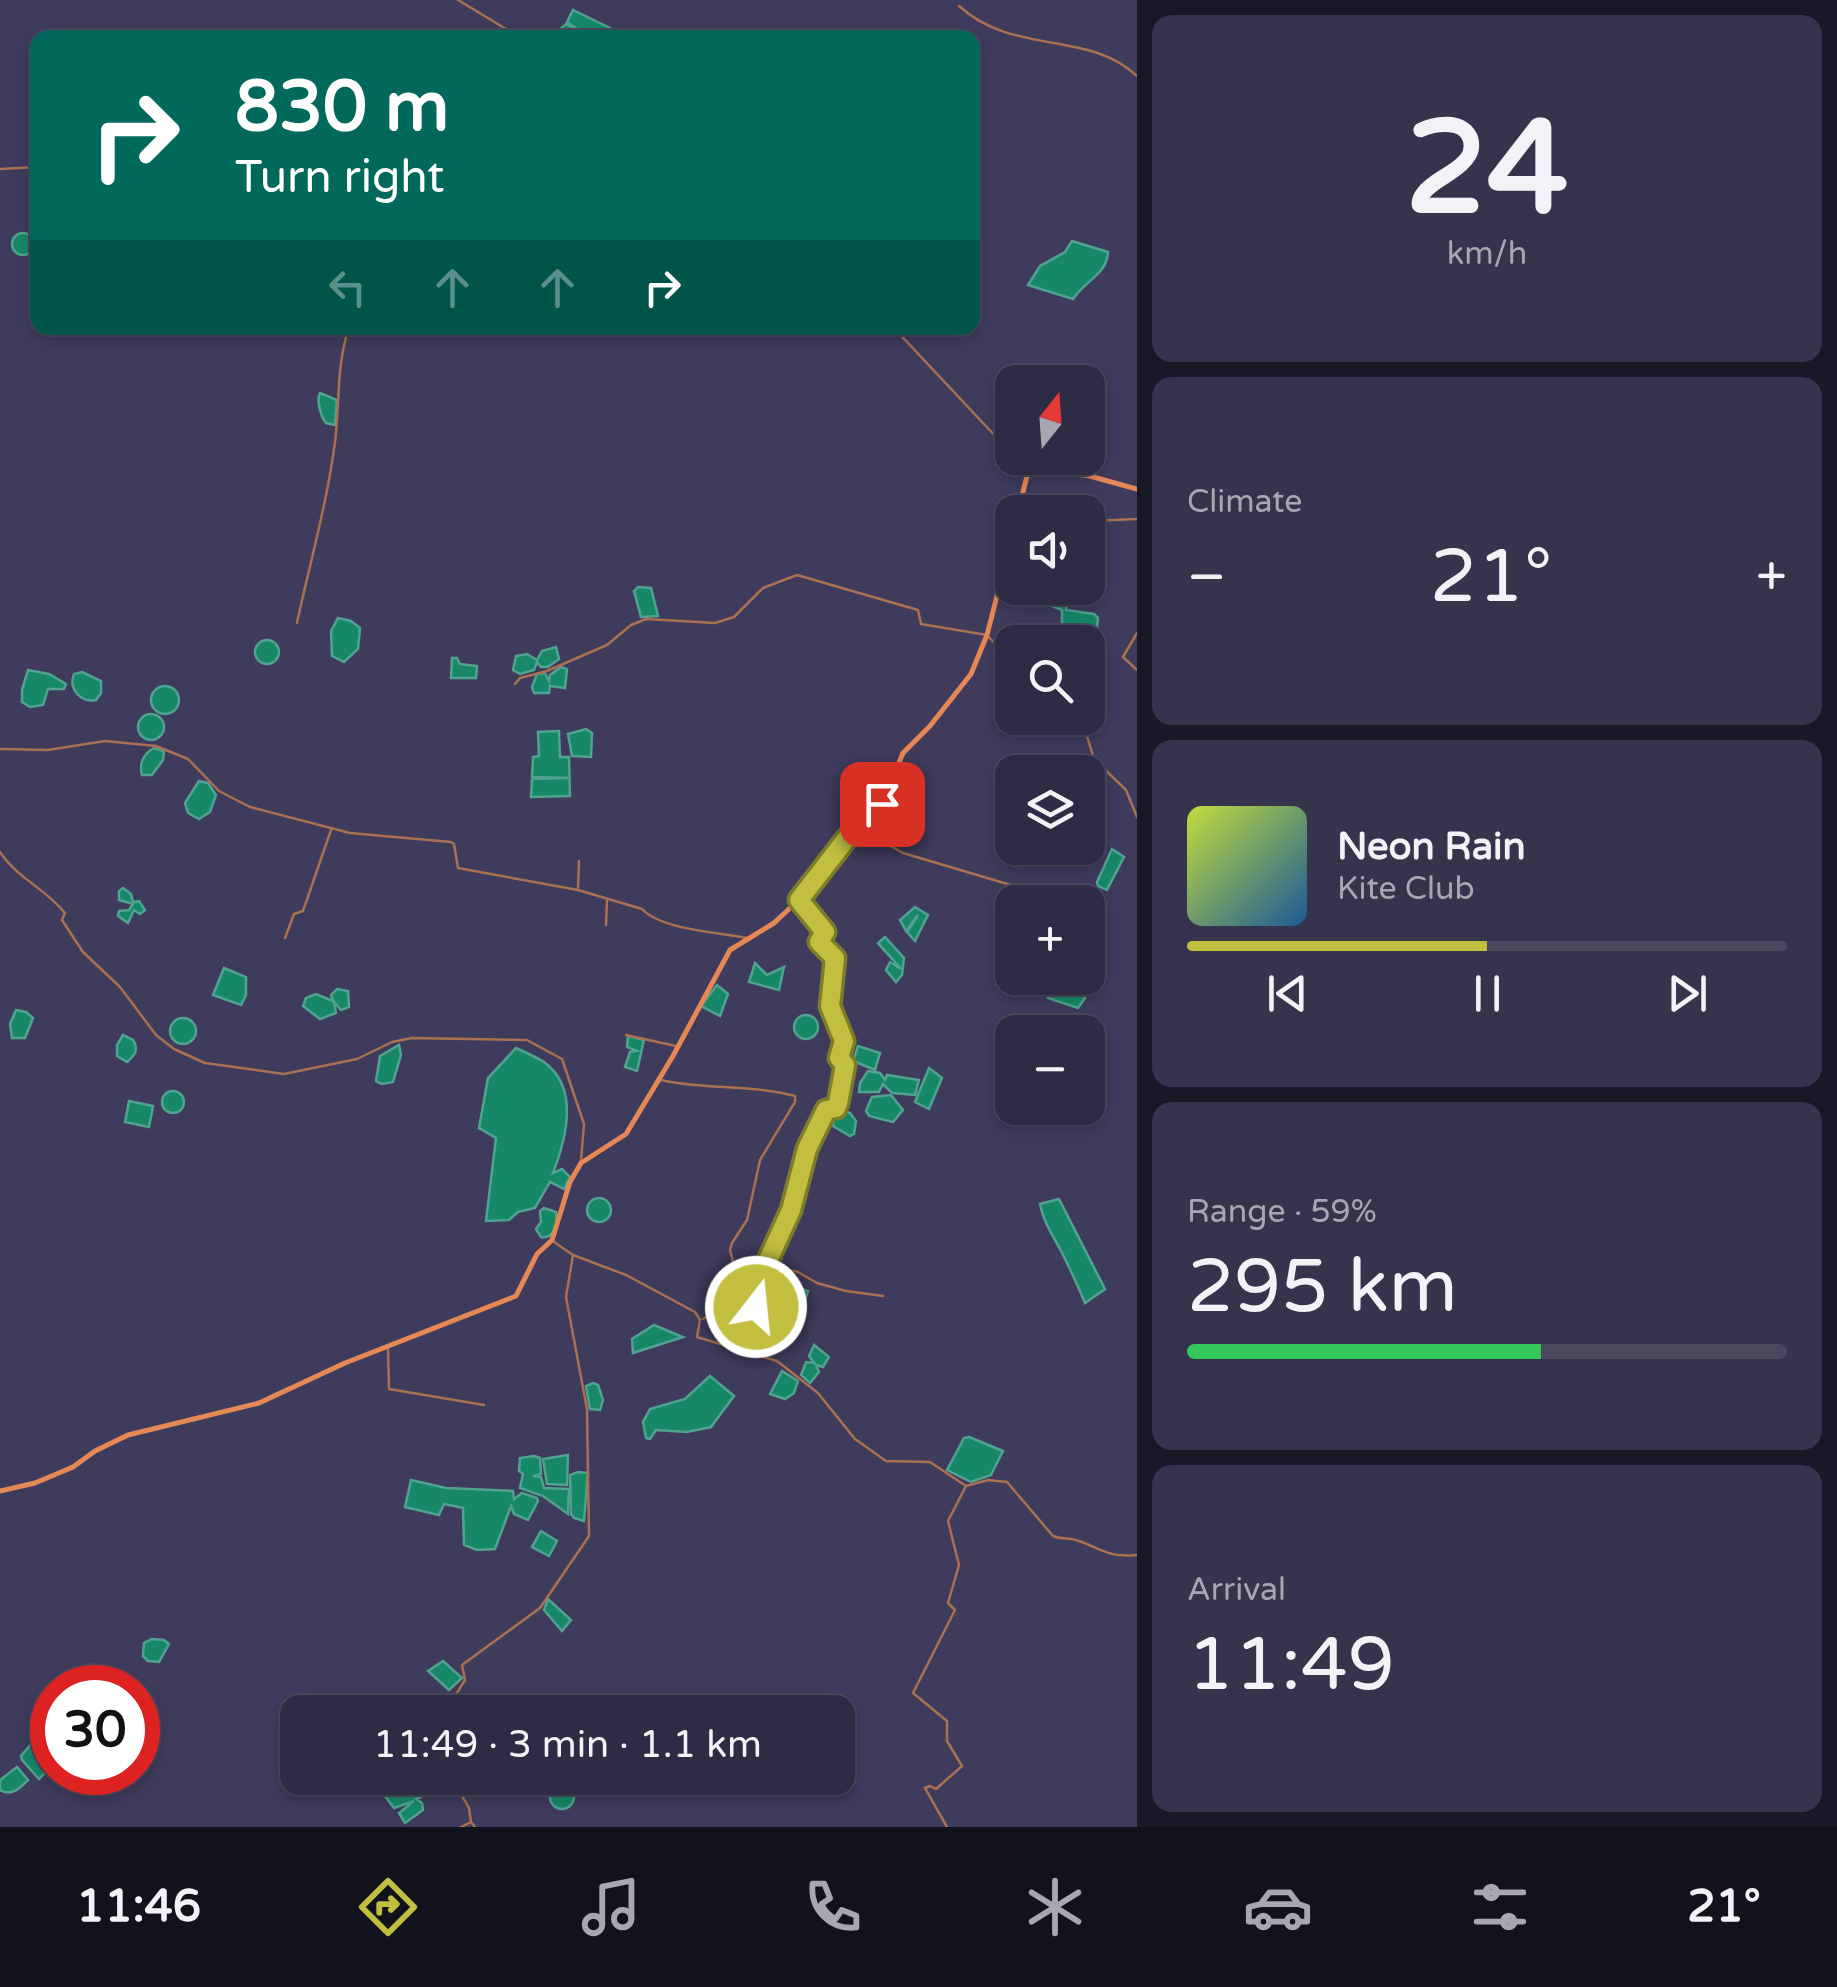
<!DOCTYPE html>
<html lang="en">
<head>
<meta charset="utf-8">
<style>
	:root { --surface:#2e2c45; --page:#36344c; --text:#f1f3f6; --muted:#a7a7b3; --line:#49485e; --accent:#c1be40 }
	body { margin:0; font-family:"Varela Round",sans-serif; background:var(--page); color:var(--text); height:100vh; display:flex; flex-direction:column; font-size:38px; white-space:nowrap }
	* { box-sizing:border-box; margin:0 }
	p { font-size:32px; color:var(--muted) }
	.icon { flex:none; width:55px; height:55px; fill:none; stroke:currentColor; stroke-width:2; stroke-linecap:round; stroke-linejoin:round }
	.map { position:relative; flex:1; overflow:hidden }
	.panel { display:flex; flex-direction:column; gap:15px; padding:15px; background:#191826; width:700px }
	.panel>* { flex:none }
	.top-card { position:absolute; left:30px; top:30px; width:950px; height:305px; border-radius:20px; box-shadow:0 5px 15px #0003,0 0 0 2px var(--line); background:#00695c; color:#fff; overflow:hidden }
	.needle { width:65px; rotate:17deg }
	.controls { position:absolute; left:995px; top:365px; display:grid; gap:20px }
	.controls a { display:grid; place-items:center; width:110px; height:110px; border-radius:20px; background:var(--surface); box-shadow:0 5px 15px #0003,0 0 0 2px var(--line); font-size:50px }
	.speed { position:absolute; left:30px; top:1665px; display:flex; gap:20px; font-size:50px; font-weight:700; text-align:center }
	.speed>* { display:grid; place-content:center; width:130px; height:130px; border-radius:50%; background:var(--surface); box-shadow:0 5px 15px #0003,0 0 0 2px var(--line); line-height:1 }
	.speed .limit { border:15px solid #d22; background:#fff; color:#111 }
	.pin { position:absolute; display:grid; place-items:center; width:85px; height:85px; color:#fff; margin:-42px; border-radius:20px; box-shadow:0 5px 15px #0006 }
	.me { position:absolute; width:110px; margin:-55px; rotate:16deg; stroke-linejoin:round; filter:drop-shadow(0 0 8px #0008) }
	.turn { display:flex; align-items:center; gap:35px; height:210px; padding:0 40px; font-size:45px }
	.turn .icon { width:130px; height:130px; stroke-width:2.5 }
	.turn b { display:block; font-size:70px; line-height:85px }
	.lanes { display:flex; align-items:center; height:95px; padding:0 40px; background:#0003; justify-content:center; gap:50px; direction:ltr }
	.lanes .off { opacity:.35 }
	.big { font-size:75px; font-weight:600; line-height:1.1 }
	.panel .card { flex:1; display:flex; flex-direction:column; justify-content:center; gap:15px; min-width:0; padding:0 35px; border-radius:20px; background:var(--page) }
	.panel .dial { align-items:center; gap:0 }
	.dial b { font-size:130px; line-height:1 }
	.song { display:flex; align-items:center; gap:30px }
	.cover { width:120px; height:120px; border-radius:15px; background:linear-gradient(135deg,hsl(70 70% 55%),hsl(210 70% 35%)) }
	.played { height:10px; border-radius:5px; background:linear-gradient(90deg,var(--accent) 50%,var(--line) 50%) }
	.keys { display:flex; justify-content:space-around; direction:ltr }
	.heat { display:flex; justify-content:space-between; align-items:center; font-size:55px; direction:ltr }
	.charge { height:15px; border-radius:8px; background:linear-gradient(90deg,#34c759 59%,var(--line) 0) }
	.trip { position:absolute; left:280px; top:1695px; width:575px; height:100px; border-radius:20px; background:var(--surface); box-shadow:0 5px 15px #0003,0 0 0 2px var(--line); font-weight:600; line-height:100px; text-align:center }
	.tabs { display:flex; height:160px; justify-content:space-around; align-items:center; background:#12121c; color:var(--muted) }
	.tabs .icon { width:70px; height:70px }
	.tabs .current { color:var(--accent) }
	.tabs b { font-size:45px; color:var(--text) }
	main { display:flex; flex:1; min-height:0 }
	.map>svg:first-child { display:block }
</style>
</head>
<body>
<main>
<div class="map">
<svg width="1137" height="1827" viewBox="0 0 1137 1827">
	<rect width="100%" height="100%" fill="#3e3b5c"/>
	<g fill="#168868" stroke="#52a292" stroke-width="2.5">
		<path d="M573,10L610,28L614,31L612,37H560L559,30L566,24L577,29L567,22Z"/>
		<circle cx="23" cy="244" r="11"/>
		<path d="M1072,241L1108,252C1107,274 1087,279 1073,299L1028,285L1040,266L1065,252Z"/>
		<path d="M320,393L337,400L335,425L326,423C321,417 316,400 320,393Z"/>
		<path d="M638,587L651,588L658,616L641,617L634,591Z"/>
		<path d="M1055,598L1067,601L1066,610L1094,614L1098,618L1097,627L1091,629L1062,627V610L1052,606Z"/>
		<path d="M338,618L351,621L360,628L358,649L344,662L332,656L331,631Z"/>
		<circle cx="267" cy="652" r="12"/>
		<path d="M556,647L559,659L548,667H541L537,662L534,670L520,674L513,670L516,656L527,654L537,660L542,651Z"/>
		<path d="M452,658H457L460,664L477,666L476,678H451Z"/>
		<path d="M561,667L567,669L565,688L550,686L549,693H534L532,687L537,674L545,673L549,681L550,675Z"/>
		<path d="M28,670L49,674L66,684L64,689H48L43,705L30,707L22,702V690Z"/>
		<path d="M82,672L101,681V693L96,700C81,703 68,689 74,674Z"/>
		<circle cx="165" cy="700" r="14"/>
		<circle cx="151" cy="727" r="13"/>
		<path d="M586,729L592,733L591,757L572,756L568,734Z"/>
		<path d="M559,731L560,757H569L570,796L531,797L532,779L568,778L532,777L533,757L539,756L538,732Z"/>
		<path d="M154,748L164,751L163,760L152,775H142C139,764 143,754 154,748Z"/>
		<path d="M199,781L208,783L216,795L210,812L199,819L188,813L185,803Z"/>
		<path d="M1112,849L1124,857L1107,890L1098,886L1097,882Z"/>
		<path d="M123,888L131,894L133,902L139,901L145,910L140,914L134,910L128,923L118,916L119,911L129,910L133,904L119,900V891Z"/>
		<path d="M915,907L928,915L915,941L907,932L918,915L906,931L900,920Z"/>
		<path d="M885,937L904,958L902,975L896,982L886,970L890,962L901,969L878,943Z"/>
		<path d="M755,963L767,975L784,967L779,990L749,982Z"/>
		<path d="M224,968L246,977V995L241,1005L213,995Z"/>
		<path d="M1057,981L1083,992L1085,998L1078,1008L1048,998Z"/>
		<path d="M717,985L728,994L720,1016L701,1006Z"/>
		<path d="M337,989L348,991L349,1007L341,1010L334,1002L336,1013L320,1019L303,1006L306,998L316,994L333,1001L331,995Z"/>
		<path d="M16,1010L26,1012L33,1018L25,1038H12L10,1024Z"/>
		<circle cx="806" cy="1027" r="12"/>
		<circle cx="183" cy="1031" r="13"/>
		<path d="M123,1035L133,1040C139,1050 135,1055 127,1062L117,1056V1045Z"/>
		<path d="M628,1036L644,1040L637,1071L625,1067L630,1052L637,1051L627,1047Z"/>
		<path d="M399,1045L401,1055L393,1082L382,1084L376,1081L380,1056Z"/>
		<path d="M858,1046L880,1053L875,1070L853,1061Z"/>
		<path d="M516,1048C525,1052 536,1057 544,1062C580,1088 566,1139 553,1173L562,1169L570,1177L564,1189L550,1182L535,1208L518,1212L509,1220L486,1221L496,1138L479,1128L488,1078Z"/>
		<path d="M929,1068L942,1078L929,1109L915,1102Z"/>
		<path d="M868,1071L880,1073L885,1080L887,1075L919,1080L915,1095L892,1093L883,1084L879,1092H859L860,1083Z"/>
		<circle cx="173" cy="1102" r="11"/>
		<path d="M891,1095L903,1110L893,1122L869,1116L866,1111L872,1097Z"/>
		<path d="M129,1101L153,1106L149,1127L125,1122Z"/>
		<path d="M840,1109L850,1113L856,1121L854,1134L850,1136L833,1126V1118Z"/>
		<circle cx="599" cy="1210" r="12"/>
		<path d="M1059,1199L1105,1289L1085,1303C1078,1287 1072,1272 1064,1257C1055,1238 1044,1225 1040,1204Z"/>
		<path d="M544,1208L556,1212C558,1224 555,1239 541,1237L536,1229L541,1222L540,1211Z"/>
		<path d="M785,1283L808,1291L803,1307L780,1298Z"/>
		<path d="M771,1309L778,1311L783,1334L767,1336L761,1325Z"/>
		<path d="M654,1325L683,1337L633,1353L632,1339Z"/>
		<path d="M814,1345L829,1357L823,1367L816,1365L819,1372L810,1383L801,1375L806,1362L814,1363L809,1356Z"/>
		<path d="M782,1371L798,1381L794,1393L785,1399L770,1394Z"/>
		<path d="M710,1376L734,1396L711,1427L687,1432L656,1430L650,1439L646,1438L643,1422L650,1409L685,1399Z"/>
		<path d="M593,1383L598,1385L603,1400L600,1410L590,1409L586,1386Z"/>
		<path d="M969,1437L1003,1451L991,1475L971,1482L947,1470L964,1438Z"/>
		<path d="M568,1455L567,1485L547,1484L543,1459Z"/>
		<path d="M534,1456L540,1458L541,1474L533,1476L541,1477L544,1488L569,1489L568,1514L543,1496L520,1488L523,1474L519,1471L520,1458Z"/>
		<path d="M578,1472L588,1473L584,1521L574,1518L571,1514L570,1475Z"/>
		<path d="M411,1480L446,1488L513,1491L514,1499L522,1493L537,1498L538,1501L528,1520L514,1514L511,1506L495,1549L477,1550L464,1545L463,1508L444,1504L439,1515L405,1507Z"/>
		<path d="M541,1531L557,1541L549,1556L532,1547Z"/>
		<path d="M548,1599L571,1620L562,1631L544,1610Z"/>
		<path d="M152,1639L164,1640L169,1644L159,1662L148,1661L143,1656L144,1643Z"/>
		<path d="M443,1661L462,1678L449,1690L428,1671Z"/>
		<path d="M32,1743L41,1744L52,1760V1766L39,1779L22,1760L21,1756Z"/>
		<path d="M17,1767L28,1780C20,1788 12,1797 0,1790V1780Z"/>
		<path d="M419,1778H449L450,1783L416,1799L422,1803L423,1810L405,1823L399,1813L414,1801L394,1808L385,1796Z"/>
		<circle cx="562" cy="1797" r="12"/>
	</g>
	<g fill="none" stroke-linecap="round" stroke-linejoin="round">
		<g stroke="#ab7051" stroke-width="2.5">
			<path d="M458,0L521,38"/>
			<path d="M959,6C1014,56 1089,30 1137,76"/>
			<path d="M0,169L38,167"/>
			<path d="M894,328L1012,454"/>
			<path d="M1015,458L1025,473"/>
			<path d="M1088,521L1137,519"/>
			<path d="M297,623C310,562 327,504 335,442C340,403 336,365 349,328"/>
			<path d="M1137,633L1123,657L1137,670"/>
			<path d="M515,684L520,678L547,671L607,645L631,625L646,619L715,623L734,617L763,588L797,575L918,610L921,624L987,635L1012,662"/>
			<path d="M1069,718L1087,736L1094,759L1126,790L1137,817"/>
			<path d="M0,749L48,750L105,741L156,746L188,759L219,791L250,807L350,833L451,842L454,844L458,868L578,890L642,909C662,930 718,932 747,938"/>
			<path d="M859,828L903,853L1068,902"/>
			<path d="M0,852C17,878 46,889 65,913L62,920L83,952L120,987L156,1035L174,1049L205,1063L284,1074L357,1059L392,1042L412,1038L527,1040L562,1059L584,1124L581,1161"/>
			<path d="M578,888L579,861"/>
			<path d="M606,925L607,900"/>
			<path d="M285,938L294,914L303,911L331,830"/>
			<path d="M626,1035L676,1046"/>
			<path d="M661,1080C705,1090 750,1084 795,1096V1102L760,1160L747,1220L732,1243L730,1250L738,1279L734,1294L717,1311L703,1319"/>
			<path d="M554,1242L573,1255L626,1275L695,1312L700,1320L697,1337L777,1361L818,1393L855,1439L886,1461L930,1462L966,1486L988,1480L1007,1482L1053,1536C1063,1540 1069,1537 1079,1541C1102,1549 1109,1558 1137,1555"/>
			<path d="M768,1265L781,1272L796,1271L817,1283L846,1291L883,1296"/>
			<path d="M388,1349L389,1389L484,1405"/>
			<path d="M741,1350L756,1307L758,1282L791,1210L807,1149L826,1110L836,1108L838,1103L845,1065L839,1058L844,1041L830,1006L835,958L819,942L825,932L799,900"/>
			<path d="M445,1712L465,1680L462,1665L540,1608L589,1536L587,1409L566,1297L573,1255"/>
			<path d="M452,1778L469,1808L471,1822"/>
			<path d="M461,1827L471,1822L475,1827"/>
			<path d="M947,1827L925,1788L930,1786L936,1789L962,1766L947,1741V1721L913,1693L955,1610L948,1603L959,1565L948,1521L966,1486"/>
		</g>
		<g stroke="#e68855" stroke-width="5">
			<path d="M1018,512L1027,476L1034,472L1086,475L1137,489"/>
			<path d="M0,1491L35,1483L73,1467L95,1451L128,1435L259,1403L345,1363L516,1296L537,1254L552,1240L570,1182L581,1163L626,1134L673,1056L730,950L774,923L804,895L847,838L880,808L903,753L930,726L971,674L987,635L1012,537"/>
		</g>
	</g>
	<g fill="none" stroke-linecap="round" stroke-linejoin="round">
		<defs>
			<path id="route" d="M756,1307L758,1282L791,1210L807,1149L826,1110L836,1108L838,1103L845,1065L839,1058L844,1041L830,1006L835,958L819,942L825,932L799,900L847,838L882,804"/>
		</defs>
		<use href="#route" stroke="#7d7c2a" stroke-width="25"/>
		<use href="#route" stroke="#c1be40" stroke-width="18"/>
	</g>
</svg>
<div class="controls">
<a><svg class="needle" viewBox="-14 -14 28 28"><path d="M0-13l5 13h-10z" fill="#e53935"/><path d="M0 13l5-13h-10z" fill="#a7a7b3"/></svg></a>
<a><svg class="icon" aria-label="sound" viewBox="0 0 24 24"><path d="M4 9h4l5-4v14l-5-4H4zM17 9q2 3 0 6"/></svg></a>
<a><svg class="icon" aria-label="search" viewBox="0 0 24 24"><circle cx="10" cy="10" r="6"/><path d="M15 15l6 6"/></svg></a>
<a><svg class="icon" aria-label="layers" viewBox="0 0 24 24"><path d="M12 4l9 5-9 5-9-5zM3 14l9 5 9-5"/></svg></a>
<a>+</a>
<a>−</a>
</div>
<div class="speed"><div class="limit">30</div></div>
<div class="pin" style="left:882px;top:804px;background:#d93025"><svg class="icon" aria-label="arrive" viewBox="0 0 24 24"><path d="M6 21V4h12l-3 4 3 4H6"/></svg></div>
<svg class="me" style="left:756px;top:1307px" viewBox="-20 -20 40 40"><circle r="17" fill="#c1be40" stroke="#fff" stroke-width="3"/><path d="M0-11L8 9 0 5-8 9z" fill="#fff"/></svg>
<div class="trip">11:49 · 3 min · 1.1 km</div>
<div class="top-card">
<div class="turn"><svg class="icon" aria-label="right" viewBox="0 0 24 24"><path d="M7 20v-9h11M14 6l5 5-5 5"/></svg><div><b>830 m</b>Turn right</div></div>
<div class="lanes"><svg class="icon off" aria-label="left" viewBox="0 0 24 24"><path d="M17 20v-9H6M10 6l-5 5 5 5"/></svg><svg class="icon off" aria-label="ahead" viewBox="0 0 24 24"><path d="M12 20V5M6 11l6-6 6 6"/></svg><svg class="icon off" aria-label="ahead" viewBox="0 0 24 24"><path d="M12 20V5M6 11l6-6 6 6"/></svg><svg class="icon" aria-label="right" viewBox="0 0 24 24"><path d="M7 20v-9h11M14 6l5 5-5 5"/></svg></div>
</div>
</div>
<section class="panel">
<div class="card dial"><b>24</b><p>km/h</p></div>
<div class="card"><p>Climate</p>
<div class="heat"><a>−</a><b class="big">21°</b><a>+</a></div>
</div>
<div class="card">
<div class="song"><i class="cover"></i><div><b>Neon Rain</b><p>Kite Club</p></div></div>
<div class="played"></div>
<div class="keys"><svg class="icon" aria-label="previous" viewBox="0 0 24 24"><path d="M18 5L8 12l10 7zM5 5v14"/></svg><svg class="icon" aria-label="pause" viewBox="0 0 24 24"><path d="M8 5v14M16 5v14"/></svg><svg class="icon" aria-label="next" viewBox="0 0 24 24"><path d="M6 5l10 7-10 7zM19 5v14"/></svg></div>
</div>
<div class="card"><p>Range · 59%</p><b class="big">295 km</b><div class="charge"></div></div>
<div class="card"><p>Arrival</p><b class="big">11:49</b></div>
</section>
</main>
<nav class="tabs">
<b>11:46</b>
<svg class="icon current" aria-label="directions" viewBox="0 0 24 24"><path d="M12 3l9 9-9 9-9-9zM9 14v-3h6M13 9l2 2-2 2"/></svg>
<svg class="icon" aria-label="music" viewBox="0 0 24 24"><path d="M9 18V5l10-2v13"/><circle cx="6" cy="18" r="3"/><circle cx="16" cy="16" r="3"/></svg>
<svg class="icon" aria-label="phone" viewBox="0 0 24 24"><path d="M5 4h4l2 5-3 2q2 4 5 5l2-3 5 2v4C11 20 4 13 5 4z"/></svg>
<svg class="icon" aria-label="climate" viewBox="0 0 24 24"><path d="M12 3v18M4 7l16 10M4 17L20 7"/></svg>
<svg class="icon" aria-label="car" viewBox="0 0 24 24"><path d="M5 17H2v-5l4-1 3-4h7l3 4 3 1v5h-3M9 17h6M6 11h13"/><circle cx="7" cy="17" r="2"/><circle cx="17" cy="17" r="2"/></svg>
<svg class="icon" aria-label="filters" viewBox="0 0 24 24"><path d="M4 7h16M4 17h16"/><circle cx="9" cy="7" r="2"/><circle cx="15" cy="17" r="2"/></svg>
<b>21°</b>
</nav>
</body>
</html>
